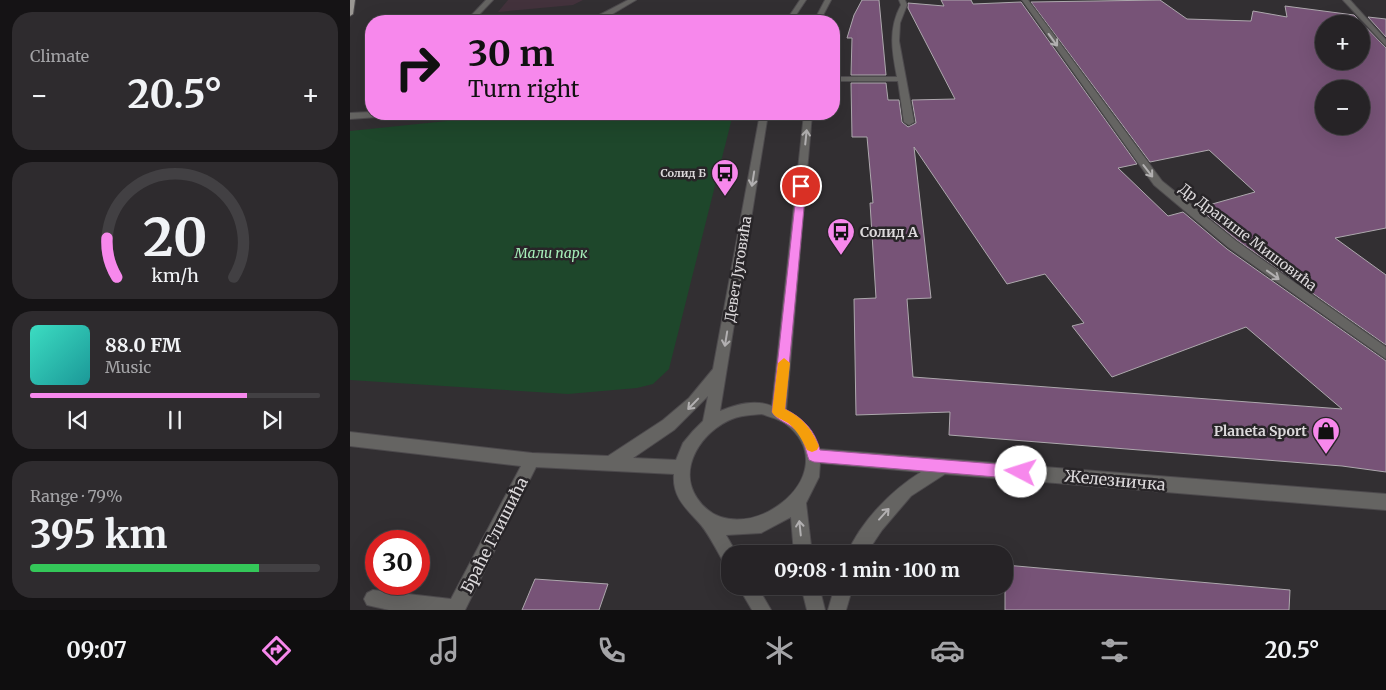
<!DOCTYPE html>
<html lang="en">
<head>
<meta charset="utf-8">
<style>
	:root { --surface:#262326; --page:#2e2b2e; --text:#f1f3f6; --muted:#a4a4a7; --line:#424043; --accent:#f788ec }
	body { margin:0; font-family:Merriweather,serif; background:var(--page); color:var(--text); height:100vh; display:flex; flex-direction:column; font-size:19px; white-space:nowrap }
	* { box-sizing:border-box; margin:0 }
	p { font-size:16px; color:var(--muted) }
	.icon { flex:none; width:28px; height:28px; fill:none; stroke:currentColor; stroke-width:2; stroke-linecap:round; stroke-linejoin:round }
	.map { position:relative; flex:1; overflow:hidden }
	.drawer { display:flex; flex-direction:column; gap:12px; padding:12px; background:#151315; width:350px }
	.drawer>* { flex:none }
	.hud { position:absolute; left:15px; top:15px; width:475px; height:105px; border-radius:20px; box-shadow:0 5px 20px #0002,0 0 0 1px var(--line); background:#f788ec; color:#111; overflow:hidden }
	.fabs { position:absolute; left:965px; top:15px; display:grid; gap:10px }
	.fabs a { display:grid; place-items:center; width:55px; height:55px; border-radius:50%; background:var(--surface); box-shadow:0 5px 20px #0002,0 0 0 1px var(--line); font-size:25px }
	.speed { position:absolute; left:15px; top:530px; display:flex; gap:10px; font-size:25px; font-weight:700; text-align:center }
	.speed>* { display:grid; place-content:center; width:65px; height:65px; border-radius:50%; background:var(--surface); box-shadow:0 5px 20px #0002,0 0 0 1px var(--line); line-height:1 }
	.speed .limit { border:8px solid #d22; background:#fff; color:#111 }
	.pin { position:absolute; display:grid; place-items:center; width:42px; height:42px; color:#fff; margin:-21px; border:2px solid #fff; border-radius:50%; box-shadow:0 1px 5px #0007 }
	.me { position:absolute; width:55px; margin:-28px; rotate:275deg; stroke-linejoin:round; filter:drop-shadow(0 0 4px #0008) }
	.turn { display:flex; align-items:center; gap:18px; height:105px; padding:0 20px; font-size:22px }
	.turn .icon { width:65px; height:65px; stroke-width:2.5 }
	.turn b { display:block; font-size:35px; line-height:42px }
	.big { font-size:38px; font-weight:700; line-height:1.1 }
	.drawer .card { flex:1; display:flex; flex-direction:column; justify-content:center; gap:8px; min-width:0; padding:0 18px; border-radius:20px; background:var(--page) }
	.drawer .dial { align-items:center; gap:0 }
	.dial svg { height:130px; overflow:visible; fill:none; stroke:var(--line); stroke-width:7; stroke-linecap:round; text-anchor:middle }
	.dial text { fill:var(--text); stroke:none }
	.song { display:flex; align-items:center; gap:15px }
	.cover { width:60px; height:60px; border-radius:8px; background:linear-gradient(135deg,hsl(170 70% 55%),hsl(180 70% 35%)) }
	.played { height:5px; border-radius:2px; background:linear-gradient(90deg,var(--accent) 75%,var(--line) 75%) }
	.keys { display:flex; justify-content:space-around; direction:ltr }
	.heat { display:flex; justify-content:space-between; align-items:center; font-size:28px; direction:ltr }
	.charge { height:8px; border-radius:4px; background:linear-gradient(90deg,#34c759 79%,var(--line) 0) }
	.trip { position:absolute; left:371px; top:545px; width:292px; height:50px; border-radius:20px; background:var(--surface); box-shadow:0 5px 20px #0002,0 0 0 1px var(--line); font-weight:700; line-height:50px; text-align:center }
	.dock { display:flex; height:80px; justify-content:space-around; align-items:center; background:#0f0e0f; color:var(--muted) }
	.dock .icon { width:35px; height:35px }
	.dock .selected { color:var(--accent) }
	.dock b { font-size:22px; color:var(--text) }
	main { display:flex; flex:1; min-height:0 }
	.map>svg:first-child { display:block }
</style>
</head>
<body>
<main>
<section class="drawer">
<div class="card"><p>Climate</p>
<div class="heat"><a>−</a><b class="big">20.5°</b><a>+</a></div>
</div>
<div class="card dial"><svg viewBox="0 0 100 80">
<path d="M14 69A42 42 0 1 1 86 69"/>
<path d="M14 69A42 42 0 0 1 8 45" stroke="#f788ec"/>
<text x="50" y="56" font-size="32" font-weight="700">20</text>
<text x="50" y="72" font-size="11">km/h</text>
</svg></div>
<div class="card">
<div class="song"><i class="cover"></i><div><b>88.0 FM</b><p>Music</p></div></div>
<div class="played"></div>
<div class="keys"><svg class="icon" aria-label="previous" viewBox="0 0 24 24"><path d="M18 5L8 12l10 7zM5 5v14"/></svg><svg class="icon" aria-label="pause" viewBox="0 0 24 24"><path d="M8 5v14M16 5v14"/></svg><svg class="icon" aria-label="next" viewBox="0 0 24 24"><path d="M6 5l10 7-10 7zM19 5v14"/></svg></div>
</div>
<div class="card"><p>Range · 79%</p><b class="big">395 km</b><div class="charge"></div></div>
</section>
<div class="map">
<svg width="1036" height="610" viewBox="0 0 1036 610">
	<rect width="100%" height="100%" fill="#322f32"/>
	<path fill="#43323c" d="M158,0H233L223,5L148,12Z"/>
	<path fill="#1e472b" d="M165,114H383L319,369L303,384L287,388L218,394L0,380V131Z"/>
	<g fill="#775377" stroke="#ada8ad" fill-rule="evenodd">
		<path d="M512,0H529L536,75H501L502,38H497L504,15Z"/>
		<path d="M591,0H621L623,4L671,2L787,164L768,168L818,216L833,212L877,249L1036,361V472L992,466L599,435L600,412L506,415L504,299L526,298L520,203H523L517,137H502L501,83H536L538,100H549L552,122L558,127L566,123L562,100L605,99L558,8V3L594,6ZM564,147L657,284L695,274L734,323L722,326L762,377L896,327L992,409L563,377L557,299L581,298Z"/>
		<path d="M810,0L837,19L901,21L903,11L937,17L935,6L1004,15L1036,48V228L985,238L1036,275V345L887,240L848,208L905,192L859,150L800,162L681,2ZM974,24H1011V61H974ZM974,89H1011V126H974Z"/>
		<path d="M1018,17L1036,19V37Z"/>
		<path d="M655,565L940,590L939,610H655Z"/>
		<path d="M185,579L258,584L249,610H172Z"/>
	</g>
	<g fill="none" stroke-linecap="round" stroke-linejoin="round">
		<defs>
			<g id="minor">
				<path d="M136,0H143L123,21H116Z"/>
				<path d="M278,0H286L254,19L238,21Z"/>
				<path d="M450,0H456L442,21H436Z"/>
				<path d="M475,0H481L470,21H464Z"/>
				<path d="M549,0H555L557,5L550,23L549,41L564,122L559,125L554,122L548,81H484V77H547C542,51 538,29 551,5Z"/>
				<path d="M672,0H678L812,181L886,241L1036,347V359L878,247L804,185Z"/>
				<path d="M993,0H1000L1036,40V46Z"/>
				<path d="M21,112V114H32L28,117L0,119V113Z"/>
				<path d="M410,114H418L370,411C387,404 405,399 422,406L454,114H462L436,411C454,418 463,432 469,449L1036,494V510L595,474L561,496L532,530L516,554H497C511,521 542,490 571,472L470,463L469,477L456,503L462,554H444L441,517L411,533L376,535L387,554H380V566L374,563C367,551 360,536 351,525C337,509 322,498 324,474L186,467L115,610H39L17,605L14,599L17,593L23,590L101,599L171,466L0,446V432L182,453L258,456L313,420L339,398L363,369ZM358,396L353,421L343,431L333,443L326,460L283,458L324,430ZM412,414C419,417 430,419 436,424C502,476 387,559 347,498C327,468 352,431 382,419C391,415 402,415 412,414Z"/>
				<path d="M388,586H407L421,610H402Z"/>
				<path d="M451,586H469L475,610H457Z"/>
				<path d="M485,586H503L496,610H478Z"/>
			</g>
			<path id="major" d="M0,0H5L3,14L0,16Z"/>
		</defs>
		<use href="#minor" stroke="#4d4a4d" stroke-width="2"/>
		<use href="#major" stroke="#4d4a4d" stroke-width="2"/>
		<use href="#minor" fill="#656462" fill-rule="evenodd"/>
		<use href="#major" fill="#9a9793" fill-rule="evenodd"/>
	</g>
	<defs><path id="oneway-shaft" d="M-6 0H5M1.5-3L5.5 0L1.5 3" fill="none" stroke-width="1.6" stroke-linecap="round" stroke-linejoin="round" transform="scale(1.25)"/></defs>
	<g stroke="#b2b0b1">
		<use href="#oneway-shaft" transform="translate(703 40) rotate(54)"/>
		<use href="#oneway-shaft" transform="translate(456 137) rotate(-84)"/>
		<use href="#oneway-shaft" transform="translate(798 171) rotate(52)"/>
		<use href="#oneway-shaft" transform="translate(403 179) rotate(99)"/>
		<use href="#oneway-shaft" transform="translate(923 275) rotate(36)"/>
		<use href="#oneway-shaft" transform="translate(376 339) rotate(99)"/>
		<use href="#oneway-shaft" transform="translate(343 404) rotate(134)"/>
		<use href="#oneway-shaft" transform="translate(534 514) rotate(-48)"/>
		<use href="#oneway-shaft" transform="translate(450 528) rotate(-96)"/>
	</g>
	<path fill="#f788ec" stroke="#a15899" d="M451,183L456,186L435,409C453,418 465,430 470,450L671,466L676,468L678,472L676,477L671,479L464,462L459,460C455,450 455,440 447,431C440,424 426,420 422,412L447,186Z"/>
	<path fill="#f59e0b" d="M434,358L440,363L435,409C453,418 461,428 469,446L467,450L462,452L457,450C452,440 448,431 438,423C432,419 425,418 422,412L428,363Z"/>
	<defs>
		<symbol id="bus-pin" viewBox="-11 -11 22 30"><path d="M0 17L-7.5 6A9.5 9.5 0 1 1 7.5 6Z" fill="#f788ec" stroke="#282528"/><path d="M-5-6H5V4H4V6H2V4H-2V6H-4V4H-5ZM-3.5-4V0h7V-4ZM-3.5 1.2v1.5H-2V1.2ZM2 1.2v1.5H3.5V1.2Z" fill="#111"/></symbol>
		<symbol id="shop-pin" viewBox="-11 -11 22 30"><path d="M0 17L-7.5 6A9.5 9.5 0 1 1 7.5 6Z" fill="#f788ec" stroke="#282528"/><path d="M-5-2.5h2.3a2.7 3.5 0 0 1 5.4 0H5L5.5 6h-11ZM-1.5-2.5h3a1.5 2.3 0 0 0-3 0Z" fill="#111"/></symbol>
	</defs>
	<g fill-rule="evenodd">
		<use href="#bus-pin" x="359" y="157" width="32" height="43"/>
		<use href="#bus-pin" x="475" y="216" width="32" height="43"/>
		<use href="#shop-pin" x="960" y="415" width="32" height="43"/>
	</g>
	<g text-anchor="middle" stroke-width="5" stroke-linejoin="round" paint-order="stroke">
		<g font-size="11" font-weight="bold" fill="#dcd9db" stroke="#282528" text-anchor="end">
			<text x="356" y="177">Солид Б</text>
		</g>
		<g font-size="14" font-weight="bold" fill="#dcd9db" stroke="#282528" text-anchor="start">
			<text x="510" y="237">Солид А</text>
			<text x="957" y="436" text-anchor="end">Planeta Sport</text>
		</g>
		<g font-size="14" fill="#dcd9db" stroke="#282528">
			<text transform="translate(898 237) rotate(37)" y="5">Др Драгише Мишовића</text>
			<text transform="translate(388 269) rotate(-81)" y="5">Девет Југовића</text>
		</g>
		<g font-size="14" font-style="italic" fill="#a6eeb9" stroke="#282528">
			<text x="201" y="258">Мали парк</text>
		</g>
		<g font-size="16" fill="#dcd9db" stroke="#282528">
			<text transform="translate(765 480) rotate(5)" y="6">Железничка</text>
			<text transform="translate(144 535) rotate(-63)" y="6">Браће Глишића</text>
		</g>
	</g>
</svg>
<div class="fabs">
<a>+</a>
<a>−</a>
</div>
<div class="speed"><div class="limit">30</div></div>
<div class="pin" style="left:451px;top:186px;background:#d93025"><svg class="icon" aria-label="arrive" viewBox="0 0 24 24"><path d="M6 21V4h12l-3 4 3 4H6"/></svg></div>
<svg class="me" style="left:671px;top:472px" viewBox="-20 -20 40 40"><circle r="19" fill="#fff"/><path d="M0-13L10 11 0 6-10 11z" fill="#f788ec"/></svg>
<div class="trip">09:08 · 1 min · 100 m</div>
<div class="hud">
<div class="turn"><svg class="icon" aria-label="right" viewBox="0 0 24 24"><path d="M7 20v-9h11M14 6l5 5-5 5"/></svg><div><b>30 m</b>Turn right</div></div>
</div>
</div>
</main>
<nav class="dock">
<b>09:07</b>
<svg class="icon selected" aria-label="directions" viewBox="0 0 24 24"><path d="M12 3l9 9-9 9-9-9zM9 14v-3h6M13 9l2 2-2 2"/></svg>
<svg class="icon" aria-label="music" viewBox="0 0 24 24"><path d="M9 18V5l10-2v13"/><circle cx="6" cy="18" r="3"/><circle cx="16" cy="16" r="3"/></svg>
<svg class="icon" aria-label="phone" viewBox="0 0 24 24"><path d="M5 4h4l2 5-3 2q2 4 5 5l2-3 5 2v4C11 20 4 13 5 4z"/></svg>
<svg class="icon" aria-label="climate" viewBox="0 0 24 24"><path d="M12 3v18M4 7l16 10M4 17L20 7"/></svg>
<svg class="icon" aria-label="car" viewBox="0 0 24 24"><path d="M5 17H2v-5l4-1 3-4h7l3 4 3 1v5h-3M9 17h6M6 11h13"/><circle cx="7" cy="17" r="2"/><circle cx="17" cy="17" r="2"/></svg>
<svg class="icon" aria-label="filters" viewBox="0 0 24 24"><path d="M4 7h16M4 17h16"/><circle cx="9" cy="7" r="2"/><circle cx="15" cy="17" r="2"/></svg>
<b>20.5°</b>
</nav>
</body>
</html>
